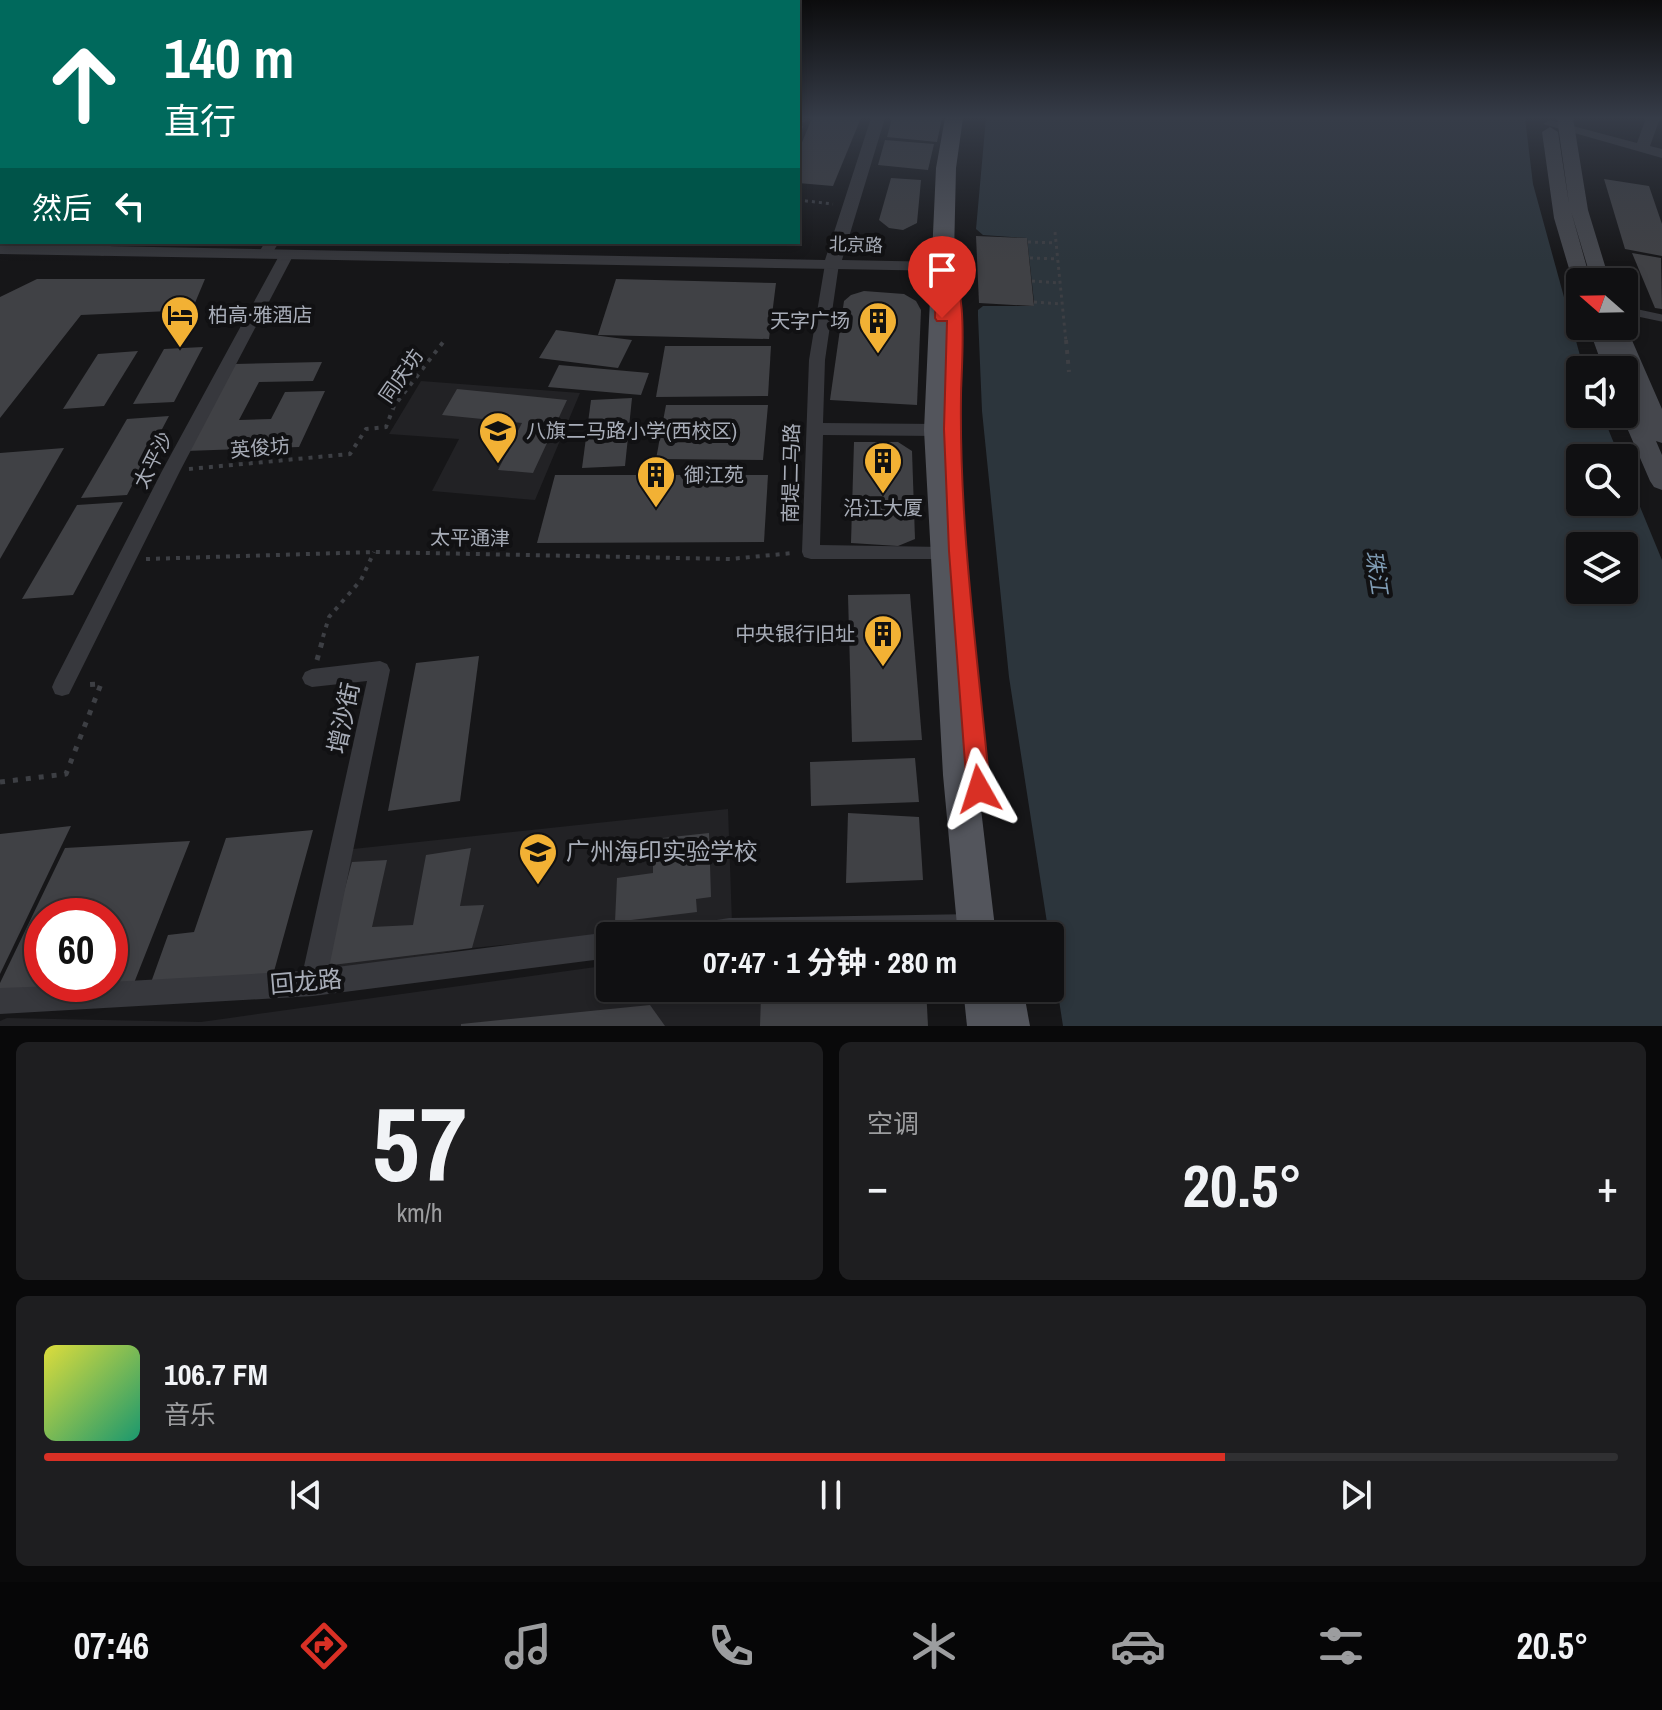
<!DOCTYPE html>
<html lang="zh">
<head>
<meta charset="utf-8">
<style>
	:root { --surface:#101012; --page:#1e1e20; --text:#f1f3f6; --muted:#9c9d9f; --line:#303032; --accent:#d93025 }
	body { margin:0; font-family:"Archivo Narrow","Noto Sans SC",sans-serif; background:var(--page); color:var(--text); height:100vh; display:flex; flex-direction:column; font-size:30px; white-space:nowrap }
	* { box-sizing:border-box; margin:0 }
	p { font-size:26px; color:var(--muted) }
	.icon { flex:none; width:44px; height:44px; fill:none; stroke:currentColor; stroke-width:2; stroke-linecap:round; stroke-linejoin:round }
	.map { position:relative; height:1026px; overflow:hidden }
	.drawer { display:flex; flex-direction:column; gap:16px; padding:16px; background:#09090a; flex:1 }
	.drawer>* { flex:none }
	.hud { position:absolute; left:0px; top:0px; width:800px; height:244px; box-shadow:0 4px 12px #0003,0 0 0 2px var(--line); background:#00695c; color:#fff; overflow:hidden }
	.needle { width:52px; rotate:290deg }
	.buttons { position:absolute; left:1566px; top:268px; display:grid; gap:16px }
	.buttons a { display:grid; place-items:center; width:72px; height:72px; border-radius:8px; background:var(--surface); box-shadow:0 4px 12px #0003,0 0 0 2px var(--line); font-size:40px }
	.speed { position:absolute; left:24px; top:898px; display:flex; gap:16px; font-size:40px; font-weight:700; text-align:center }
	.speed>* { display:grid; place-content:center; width:104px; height:104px; border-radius:50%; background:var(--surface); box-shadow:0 4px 12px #0003,0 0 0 2px var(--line); line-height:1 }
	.speed .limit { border:12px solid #d22; background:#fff; color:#111 }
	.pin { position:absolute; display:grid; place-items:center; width:68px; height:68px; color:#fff; margin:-82px -34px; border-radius:50% 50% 50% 0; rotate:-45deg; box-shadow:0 0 8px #0007 }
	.pin .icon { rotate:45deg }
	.me { position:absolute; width:88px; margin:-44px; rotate:354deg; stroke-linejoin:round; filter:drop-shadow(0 0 6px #0008) }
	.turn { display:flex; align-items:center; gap:28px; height:168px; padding:0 32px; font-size:36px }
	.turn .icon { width:104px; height:104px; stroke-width:2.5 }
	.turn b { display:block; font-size:56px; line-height:68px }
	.then { display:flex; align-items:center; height:76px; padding:0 32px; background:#0003; gap:16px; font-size:30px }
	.big { font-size:60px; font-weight:700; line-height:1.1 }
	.drawer .widget { flex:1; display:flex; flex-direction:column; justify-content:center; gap:12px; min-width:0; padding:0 28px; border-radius:12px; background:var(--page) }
	.drawer .dial { align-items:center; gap:0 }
	.dial b { font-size:104px; line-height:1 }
	.song { display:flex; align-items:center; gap:24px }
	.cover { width:96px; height:96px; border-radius:12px; background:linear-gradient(135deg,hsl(60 70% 55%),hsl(160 70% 35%)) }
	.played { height:8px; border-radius:4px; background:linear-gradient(90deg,var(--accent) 75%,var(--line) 75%) }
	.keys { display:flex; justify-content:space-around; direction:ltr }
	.heat { display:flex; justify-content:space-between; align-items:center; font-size:44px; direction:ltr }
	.drawer .tiles { flex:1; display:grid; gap:16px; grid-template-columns:1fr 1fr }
	.widget:last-child { grid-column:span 2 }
	.trip { position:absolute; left:596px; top:922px; width:468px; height:80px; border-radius:8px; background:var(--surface); box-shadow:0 4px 12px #0003,0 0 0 2px var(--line); font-weight:700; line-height:80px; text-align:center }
	.tabs { display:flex; height:128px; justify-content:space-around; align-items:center; background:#060607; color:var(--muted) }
	.tabs .icon { width:56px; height:56px }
	.tabs .on { color:var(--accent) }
	.tabs b { font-size:36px; color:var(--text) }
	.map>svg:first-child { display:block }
</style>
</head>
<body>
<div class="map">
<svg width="1662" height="1026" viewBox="0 0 1662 1026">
	<rect width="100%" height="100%" fill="#161618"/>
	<g fill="#222225">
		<path d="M421,381L580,393L535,500L432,491L459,439L389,434Z"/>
		<path d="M728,809L732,923L472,948L322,974L353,849Z"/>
		<path d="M610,965V988H761L760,1026H0V1021L7,1018L201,1022Z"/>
	</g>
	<path fill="#2c353c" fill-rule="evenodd" d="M986,118H1525L1533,184L1584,370H1580V414H1602L1620,458H1580V502H1624V468L1662,560V1026H1063L1009,677L982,411L978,316V310L983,306H1034V302L1027,238L983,235L976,229ZM1580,546H1624V590H1580Z"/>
	<g fill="#404145">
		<path d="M812,118H861L833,186L798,183V152Z"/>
		<path d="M892,118H942L937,142L887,137Z"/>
		<path d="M885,140L934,144L928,170L878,165Z"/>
		<path d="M891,178L921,180L917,223L903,230L889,228L879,220Z"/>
		<path d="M1604,179L1649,186L1662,224V256L1625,249Z"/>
		<path d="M976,236L1027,238L1034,306L979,303Z"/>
		<path d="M1632,253L1661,258L1662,309L1655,308Z"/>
		<path d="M37,279H205L192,310L81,315L0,418V297Z"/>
		<path d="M616,279L776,283L769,339L598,335Z"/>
		<path d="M864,291L904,294L916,301L921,310L917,405L830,400L844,301L851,295Z"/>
		<path d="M556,330L593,335L632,340L618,368L539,358Z"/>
		<path d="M665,346H771L768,396L656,397Z"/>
		<path d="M203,347L174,402L133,404L164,349Z"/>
		<path d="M138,351L104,406L63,409L98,354Z"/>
		<path d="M322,362L313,381L259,382L239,420L271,419L285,392L325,391L299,447L186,451L235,364Z"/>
		<path d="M559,365L649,373L641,395L548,387Z"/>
		<path d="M457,389L567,400L533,473L498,470L522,423L442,415Z"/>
		<path d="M632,398L625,466L582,468L591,400Z"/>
		<path d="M666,405H768L763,460L656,459Z"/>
		<path d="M169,416L127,495L81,498L127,419Z"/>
		<path d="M854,442H898L912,451L915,539L898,546L851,543Z"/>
		<path d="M64,448L0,559V453Z"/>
		<path d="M555,475H768L764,542L537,543Z"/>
		<path d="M123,502L73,595L22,599L77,505Z"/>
		<path d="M910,594L922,740L852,742L848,595Z"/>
		<path d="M479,656L460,801L388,811L416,663Z"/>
		<path d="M915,758L919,802L811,806L810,762Z"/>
		<path d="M848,813L919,817L923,880L846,883Z"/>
		<path d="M71,826L0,974V834Z"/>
		<path d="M313,830L273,975L149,988L168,935L194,932L226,838Z"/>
		<path d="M709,833L711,897L696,899L697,912L615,922L617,878L653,873V839Z"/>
		<path d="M190,841L134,983L110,985V916H42V984L81,986L0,991V983L65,848Z"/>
		<path d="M471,848L460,906L484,905L472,948L324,966L352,862L387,860L372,927L413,925L426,855Z"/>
		<path d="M761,988H926L928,1026H760Z"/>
		<path d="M650,1005L665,1026H461V1024Z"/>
	</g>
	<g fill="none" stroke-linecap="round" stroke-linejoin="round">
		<g stroke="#3d3f44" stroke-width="3" stroke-dasharray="3 4" stroke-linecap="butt">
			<path d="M798,135L805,118"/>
			<path d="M798,200L833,204"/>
			<path d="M1055,232L1066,342"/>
			<path d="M1028,242L1056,243"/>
			<path d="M1030,258L1058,259"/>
			<path d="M1032,281L1060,283"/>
			<path d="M1034,302L1062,304"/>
		</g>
		<g stroke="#3d3f44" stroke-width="4" stroke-dasharray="4 6" stroke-linecap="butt">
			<path d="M1066,340L1069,372"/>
			<path d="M189,469L350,454L366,429L386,427L394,406L444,341"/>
			<path d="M146,559L374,552L730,559L793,553"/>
			<path d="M323,637L329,617L361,580L374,552"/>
		</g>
		<g stroke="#3d3f44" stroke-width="5" stroke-dasharray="5 8" stroke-linecap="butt">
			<path d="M317,660L324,635"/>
			<path d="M0,782L66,774L101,684L83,685"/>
		</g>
		<g stroke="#37383d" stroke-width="7">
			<path d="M102,252L110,242"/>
			<path d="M1624,310L1662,318"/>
		</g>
		<g fill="#37383d" fill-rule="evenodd">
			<path d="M265,242H279L270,257L265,258L258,254Z"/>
			<path d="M287,250L294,254L180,471L69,694L62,696L55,694L52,687L55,680L162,471L280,254Z"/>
			<path d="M832,260L839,264L825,360L823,423L937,424L945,430L937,436L823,435L820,545L943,547L950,549L952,554L950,559H811L804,557L802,552L809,360L825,264Z"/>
			<path d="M380,661L387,664L390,670L329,968L610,932L619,936H610V958L313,996L0,1014V988L110,984V982L303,971L367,681L312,687L305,684L302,678L305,672L312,669Z"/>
			<path d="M976,914L985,917L988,926L982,936H670L673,927L729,918Z"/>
		</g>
		<g fill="#37383d" fill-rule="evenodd">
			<path d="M871,118H885L842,260L943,262L952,267L949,271L0,254V244L825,260Z"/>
			<path d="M1646,118H1660L1650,146L1662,149V158L1543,124L1550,120L1637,143Z"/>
			<path d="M2,216V228L0,229V217Z"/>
		</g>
		<g fill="#45474d" fill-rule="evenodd">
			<path d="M1557,118H1573L1588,210L1610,282H1592L1571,211L1591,282H1580V287L1573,282L1554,218L1542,132L1550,127L1558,132L1569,204Z"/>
			<path d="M1624,322L1662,409V443L1656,441L1662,455V490L1654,487L1650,481L1621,414H1624V388L1632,390L1635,397L1620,359L1624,370V371L1604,370L1588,326H1624Z"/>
		</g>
		<g fill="#53555c" fill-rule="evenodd">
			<path d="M945,118H963L956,168L950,430L977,775L996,936H958L943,775L924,430L936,168Z"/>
			<path d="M963,988H1023L1030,1026H967Z"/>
		</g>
	</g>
	<linearGradient id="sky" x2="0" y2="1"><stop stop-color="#0c0c0d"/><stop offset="0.45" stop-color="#363c48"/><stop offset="1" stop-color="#363c48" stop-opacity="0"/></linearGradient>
	<rect width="1662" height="262" fill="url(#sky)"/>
	<path fill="#d93025" stroke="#8d1f18" stroke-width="2" d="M943,263C971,274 961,368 961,396C959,527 978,659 990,789L987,797L979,800L971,797L967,789L949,551L944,429L947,321H937L935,318L936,267Z"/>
	<defs>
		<symbol id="hotel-pin" viewBox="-11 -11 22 30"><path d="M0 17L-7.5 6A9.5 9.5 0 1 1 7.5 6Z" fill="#f2b134" stroke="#111113"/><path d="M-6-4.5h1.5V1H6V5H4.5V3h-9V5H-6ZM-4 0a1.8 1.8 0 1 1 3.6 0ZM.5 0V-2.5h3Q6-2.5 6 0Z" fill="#111"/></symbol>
		<symbol id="building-pin" viewBox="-11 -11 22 30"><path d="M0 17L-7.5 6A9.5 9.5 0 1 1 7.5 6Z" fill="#f2b134" stroke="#111113"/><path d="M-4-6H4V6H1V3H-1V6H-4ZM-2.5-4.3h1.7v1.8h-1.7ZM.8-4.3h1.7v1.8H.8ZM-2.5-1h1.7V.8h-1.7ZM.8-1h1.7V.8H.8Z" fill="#111"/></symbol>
		<symbol id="school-pin" viewBox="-11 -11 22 30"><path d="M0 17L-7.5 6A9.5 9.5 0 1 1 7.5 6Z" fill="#f2b134" stroke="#111113"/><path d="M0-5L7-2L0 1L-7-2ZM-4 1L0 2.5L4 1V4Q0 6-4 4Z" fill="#111"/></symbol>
	</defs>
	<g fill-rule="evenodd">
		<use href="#hotel-pin" x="158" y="293" width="44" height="60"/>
		<use href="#building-pin" x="856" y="299" width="44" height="60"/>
		<use href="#school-pin" x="476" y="409" width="44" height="60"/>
		<use href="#building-pin" x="861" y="439" width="44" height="60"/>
		<use href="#building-pin" x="634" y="453" width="44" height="60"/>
		<use href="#building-pin" x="861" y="612" width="44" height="60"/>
		<use href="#school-pin" x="516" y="830" width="44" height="60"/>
	</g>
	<g text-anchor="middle" stroke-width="8" stroke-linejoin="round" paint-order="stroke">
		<g font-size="18" fill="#a8adb8" stroke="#111113">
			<text transform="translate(856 245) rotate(2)" y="6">北京路</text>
		</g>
		<g font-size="20" fill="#a8adb8" stroke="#111113" text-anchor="start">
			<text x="208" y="322">柏高·雅酒店</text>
			<text x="850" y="328" text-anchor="end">天字广场</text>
			<text x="526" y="438">八旗二马路小学(西校区)</text>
			<text x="684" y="482">御江苑</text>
			<text x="883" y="515" text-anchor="middle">沿江大厦</text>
			<text x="855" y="641" text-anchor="end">中央银行旧址</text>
		</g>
		<g font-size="20" fill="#a8adb8" stroke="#111113">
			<text transform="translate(401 376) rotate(-55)" y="7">同庆坊</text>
			<text transform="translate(260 448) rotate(-5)" y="7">英俊坊</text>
			<text transform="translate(153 460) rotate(-63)" y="7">太平沙</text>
			<text transform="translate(791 473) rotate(-89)" y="7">南堤二马路</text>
			<text transform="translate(470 538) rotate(1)" y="7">太平通津</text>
		</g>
		<g font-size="22" font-style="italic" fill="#7f9bb3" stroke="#111113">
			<text transform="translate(1377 572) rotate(81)" y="8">珠江</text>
		</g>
		<g font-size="24" fill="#a8adb8" stroke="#111113">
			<text transform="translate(344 718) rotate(-78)" y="8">增沙街</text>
			<text transform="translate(306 982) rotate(-5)" y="8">回龙路</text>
		</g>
		<g font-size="24" fill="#a8adb8" stroke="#111113" text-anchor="start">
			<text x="566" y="860">广州海印实验学校</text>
		</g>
	</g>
</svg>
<div class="buttons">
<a><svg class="needle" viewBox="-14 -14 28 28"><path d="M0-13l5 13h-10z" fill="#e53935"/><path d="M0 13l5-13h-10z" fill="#9c9d9f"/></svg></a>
<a><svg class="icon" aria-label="sound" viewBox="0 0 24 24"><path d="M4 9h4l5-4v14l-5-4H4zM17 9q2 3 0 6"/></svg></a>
<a><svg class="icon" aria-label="search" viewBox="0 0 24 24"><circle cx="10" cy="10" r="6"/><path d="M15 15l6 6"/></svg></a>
<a><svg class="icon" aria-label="layers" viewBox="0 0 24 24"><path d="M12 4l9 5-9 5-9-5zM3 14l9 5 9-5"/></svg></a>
</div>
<div class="speed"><div class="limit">60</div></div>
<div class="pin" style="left:942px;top:318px;background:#d93025"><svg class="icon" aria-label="arrive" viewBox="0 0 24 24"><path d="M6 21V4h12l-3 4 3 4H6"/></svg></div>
<svg class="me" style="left:979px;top:789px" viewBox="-20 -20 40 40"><path d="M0-17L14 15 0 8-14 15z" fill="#d93025" stroke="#fff" stroke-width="4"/></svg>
<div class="trip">07:47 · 1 分钟 · 280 m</div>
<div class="hud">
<div class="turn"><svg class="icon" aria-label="ahead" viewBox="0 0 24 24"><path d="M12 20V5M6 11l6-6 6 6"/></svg><div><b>140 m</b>直行</div></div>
<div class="then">然后<svg class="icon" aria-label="left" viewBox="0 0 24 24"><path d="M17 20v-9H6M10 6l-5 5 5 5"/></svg></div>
</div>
</div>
<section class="drawer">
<div class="tiles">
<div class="widget dial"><b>57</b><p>km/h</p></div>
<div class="widget"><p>空调</p>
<div class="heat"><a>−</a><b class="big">20.5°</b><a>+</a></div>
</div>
<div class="widget">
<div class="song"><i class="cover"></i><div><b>106.7 FM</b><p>音乐</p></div></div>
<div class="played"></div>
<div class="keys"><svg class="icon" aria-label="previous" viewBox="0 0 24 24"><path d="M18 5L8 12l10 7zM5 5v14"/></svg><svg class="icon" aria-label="pause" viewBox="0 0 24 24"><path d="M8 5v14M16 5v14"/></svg><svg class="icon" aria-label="next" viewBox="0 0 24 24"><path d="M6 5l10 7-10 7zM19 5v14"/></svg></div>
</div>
</div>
</section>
<nav class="tabs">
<b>07:46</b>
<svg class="icon on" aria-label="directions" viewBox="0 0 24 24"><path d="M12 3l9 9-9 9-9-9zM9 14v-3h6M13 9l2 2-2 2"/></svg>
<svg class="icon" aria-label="music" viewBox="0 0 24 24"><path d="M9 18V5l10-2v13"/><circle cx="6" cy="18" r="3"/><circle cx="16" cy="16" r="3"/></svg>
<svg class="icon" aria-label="phone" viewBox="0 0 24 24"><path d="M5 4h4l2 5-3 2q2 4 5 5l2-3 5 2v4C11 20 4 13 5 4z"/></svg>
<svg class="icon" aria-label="climate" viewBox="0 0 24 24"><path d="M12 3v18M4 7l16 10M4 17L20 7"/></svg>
<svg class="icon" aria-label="car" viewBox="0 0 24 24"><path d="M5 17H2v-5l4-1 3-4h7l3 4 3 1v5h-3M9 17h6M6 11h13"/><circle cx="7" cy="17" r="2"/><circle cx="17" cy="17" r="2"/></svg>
<svg class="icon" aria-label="filters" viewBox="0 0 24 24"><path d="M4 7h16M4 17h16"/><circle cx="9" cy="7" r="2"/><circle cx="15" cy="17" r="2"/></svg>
<b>20.5°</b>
</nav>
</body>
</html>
